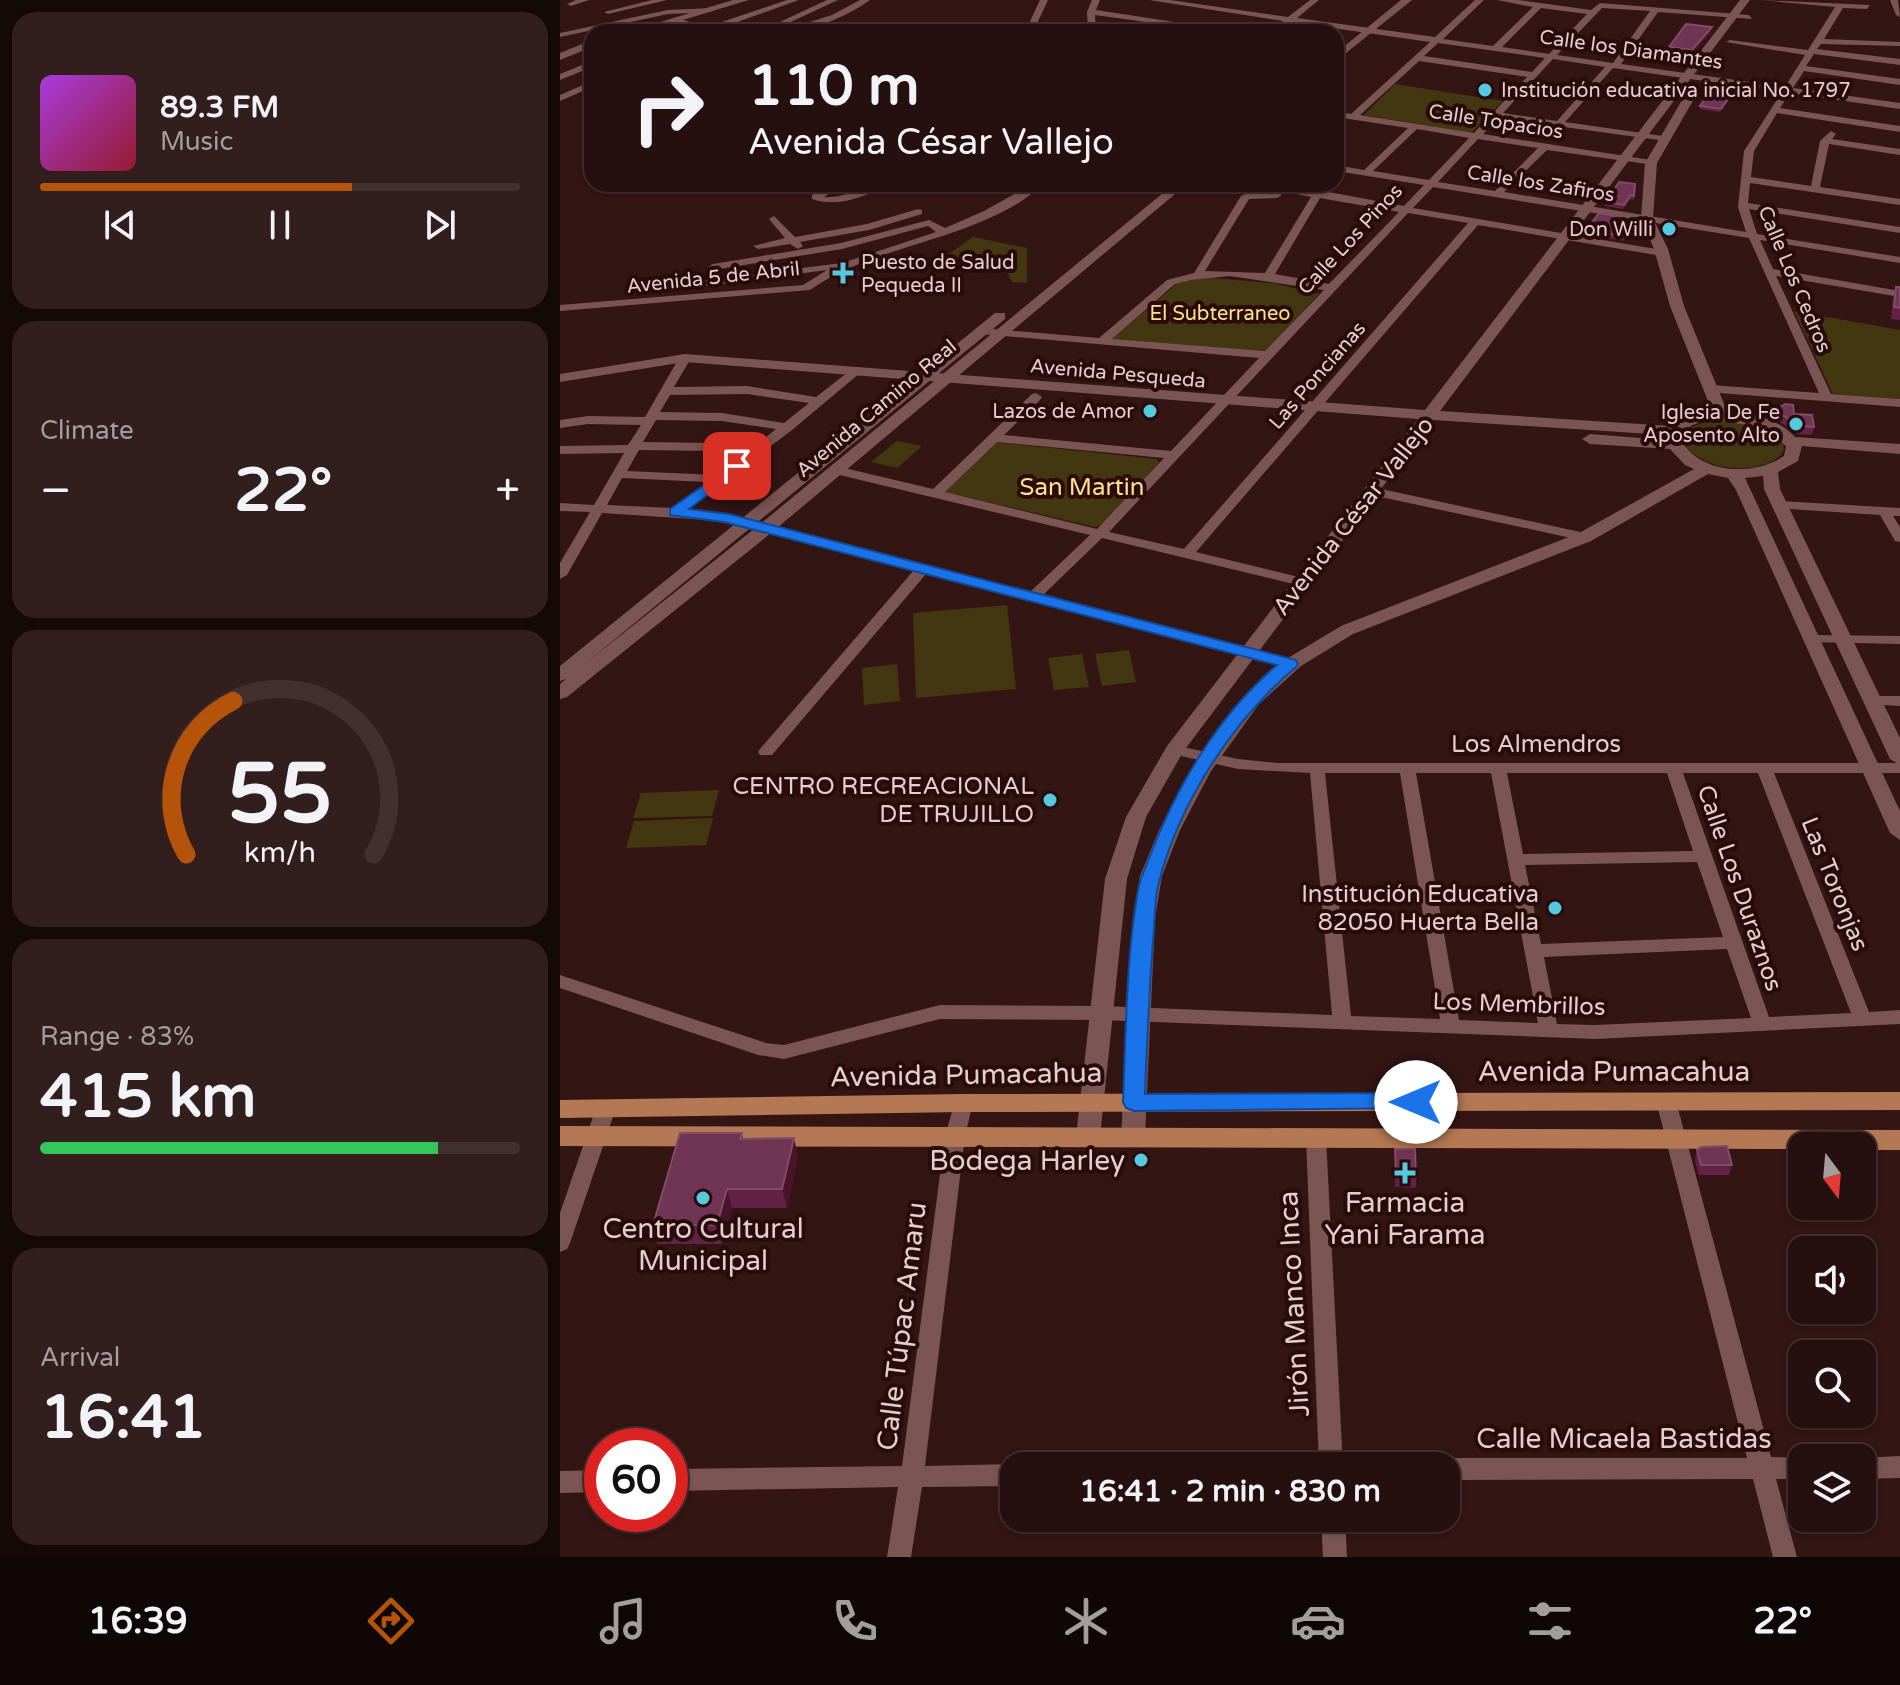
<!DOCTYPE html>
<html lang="en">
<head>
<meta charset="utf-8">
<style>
	:root { --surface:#26100f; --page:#321e1d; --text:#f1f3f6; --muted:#a49d9e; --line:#42302f; --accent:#b45309 }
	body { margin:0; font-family:"Varela Round",sans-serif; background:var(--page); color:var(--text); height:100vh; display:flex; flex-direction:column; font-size:30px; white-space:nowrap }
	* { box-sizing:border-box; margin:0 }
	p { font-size:26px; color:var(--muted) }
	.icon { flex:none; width:44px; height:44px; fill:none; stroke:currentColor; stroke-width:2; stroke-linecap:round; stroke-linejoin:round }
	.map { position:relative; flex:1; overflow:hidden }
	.sheet { display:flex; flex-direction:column; gap:12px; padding:12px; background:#150908; width:560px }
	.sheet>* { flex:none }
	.hud { position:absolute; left:24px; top:24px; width:760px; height:168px; border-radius:24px; box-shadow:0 2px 6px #0004,0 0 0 2px var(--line); background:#26100f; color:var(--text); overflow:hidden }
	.needle { width:52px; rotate:164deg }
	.buttons { position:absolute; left:1228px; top:1132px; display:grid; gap:16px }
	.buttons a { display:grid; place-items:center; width:88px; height:88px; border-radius:16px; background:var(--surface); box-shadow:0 2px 6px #0004,0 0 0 2px var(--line); font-size:40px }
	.speed { position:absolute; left:24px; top:1428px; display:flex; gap:16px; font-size:40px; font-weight:700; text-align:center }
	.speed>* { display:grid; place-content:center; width:104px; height:104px; border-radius:50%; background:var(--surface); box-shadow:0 2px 6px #0004,0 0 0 2px var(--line); line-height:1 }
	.speed .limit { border:12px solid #d22; background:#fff; color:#111 }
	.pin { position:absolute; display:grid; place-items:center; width:68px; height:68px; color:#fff; margin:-34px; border-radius:16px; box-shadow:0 4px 12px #0006 }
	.me { position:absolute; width:88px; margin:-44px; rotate:270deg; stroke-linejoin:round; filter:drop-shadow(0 0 6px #0008) }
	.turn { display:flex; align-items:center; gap:28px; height:168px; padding:0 32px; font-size:36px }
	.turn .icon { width:104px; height:104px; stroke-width:2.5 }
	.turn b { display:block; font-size:56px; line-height:68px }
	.big { font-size:60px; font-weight:700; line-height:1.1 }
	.sheet .widget { flex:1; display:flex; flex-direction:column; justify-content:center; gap:12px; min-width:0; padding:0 28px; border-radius:24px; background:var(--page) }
	.sheet .dial { align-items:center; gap:0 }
	.dial svg { height:208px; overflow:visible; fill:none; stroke:var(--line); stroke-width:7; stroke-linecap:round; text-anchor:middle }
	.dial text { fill:var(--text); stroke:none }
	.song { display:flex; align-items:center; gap:24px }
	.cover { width:96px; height:96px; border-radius:12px; background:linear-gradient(135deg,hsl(280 70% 55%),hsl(350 70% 35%)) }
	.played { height:8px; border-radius:4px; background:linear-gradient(90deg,var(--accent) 65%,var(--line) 65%) }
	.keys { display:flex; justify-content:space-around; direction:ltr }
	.heat { display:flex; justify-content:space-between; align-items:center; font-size:44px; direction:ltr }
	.charge { height:12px; border-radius:6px; background:linear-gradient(90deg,#34c759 83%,var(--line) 0) }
	.trip { position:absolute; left:440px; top:1452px; width:460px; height:80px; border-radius:24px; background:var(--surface); box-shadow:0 2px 6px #0004,0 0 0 2px var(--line); font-weight:700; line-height:80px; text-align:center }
	.tabs { display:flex; height:128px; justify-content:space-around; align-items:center; background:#0f0606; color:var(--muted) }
	.tabs .icon { width:56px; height:56px }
	.tabs .selected { color:var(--accent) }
	.tabs b { font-size:36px; color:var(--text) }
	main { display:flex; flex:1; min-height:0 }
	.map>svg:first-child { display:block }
</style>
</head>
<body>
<main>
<section class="sheet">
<div class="widget">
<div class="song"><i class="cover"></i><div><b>89.3 FM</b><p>Music</p></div></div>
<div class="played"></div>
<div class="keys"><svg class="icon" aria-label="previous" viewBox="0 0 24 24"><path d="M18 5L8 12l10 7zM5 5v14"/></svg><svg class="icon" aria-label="pause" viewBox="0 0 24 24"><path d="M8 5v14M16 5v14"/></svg><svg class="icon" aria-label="next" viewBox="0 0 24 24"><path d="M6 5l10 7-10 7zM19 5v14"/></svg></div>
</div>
<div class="widget"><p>Climate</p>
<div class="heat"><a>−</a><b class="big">22°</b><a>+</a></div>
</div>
<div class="widget dial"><svg viewBox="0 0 100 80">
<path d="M14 69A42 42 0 1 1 86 69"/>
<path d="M14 69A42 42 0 0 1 32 10" stroke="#b45309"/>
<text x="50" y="56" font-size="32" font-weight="700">55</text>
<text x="50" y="72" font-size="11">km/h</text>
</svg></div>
<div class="widget"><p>Range · 83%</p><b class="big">415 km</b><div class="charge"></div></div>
<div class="widget"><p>Arrival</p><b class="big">16:41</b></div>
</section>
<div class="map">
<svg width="1340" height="1557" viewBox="0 0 1340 1557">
	<rect width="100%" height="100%" fill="#331514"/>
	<g fill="#423711">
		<path d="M835,84L943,101L911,133L804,115Z"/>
		<path d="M413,237L467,248V283L452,282L445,267L386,256Z"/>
		<path d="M652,278L713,283L759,294L705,351L551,340L620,281Z"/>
		<path d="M1234,311L1340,330V399L1273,394Z"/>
		<path d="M1165,419C1288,439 1189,494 1134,454C1102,430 1147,420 1165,419Z"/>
		<path d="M337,441L362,446L337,468L311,462Z"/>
		<path d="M435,442L597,459L599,463L541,525L535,527L385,492Z"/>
		<path d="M447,605L456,689L356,698L353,613Z"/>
		<path d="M569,650L576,682L542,686L535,654Z"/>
		<path d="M522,654L529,687L494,690L488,658Z"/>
		<path d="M337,664L340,701L304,705L302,668Z"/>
		<path d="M159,790L152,816L73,818L81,793Z"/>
		<path d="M153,818L146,845L66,848L74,821Z"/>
	</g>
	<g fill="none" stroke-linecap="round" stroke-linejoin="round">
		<g fill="#7a5553" fill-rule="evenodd">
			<path d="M16,0H29L11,6L7,4Z"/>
			<path d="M92,0H107L48,14L44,12Z"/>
			<path d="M227,0H239L155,30L157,32H138L139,30L113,20L117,18L147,27Z"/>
			<path d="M267,0H278L209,32H198Z"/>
			<path d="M300,0H310C285,18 249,32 218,32L272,15Z"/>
			<path d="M480,0H488L473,32H465Z"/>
			<path d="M532,0H540L536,10L680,32H658L535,15L536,32H528L527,12Z"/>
			<path d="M589,0H610L728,17L750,0H759L737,18L875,37L915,0H924L883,39L933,46L973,7L937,0H958L1031,10L1040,3L1189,15L1192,19L1098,12L1061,64L1225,87L1245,55L1166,42L1170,40L1248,50L1275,7L1200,0L1310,5L1307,9L1283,8L1264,39L1340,42V46L1261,44L1257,49L1340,59V65L1254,54L1246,66L1340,79V85L1244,71L1233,88L1340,103V109L1230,93L1220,108L1340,126V132L1217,113L1194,151L1191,177L1251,186L1260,141L1271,131L1276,134L1272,139L1340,149V155L1269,144L1260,187L1340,199V205L1190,183L1188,203L1340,227V233L1189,209L1197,234L1340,257V263L1200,240L1213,269L1340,291V297L1216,276L1271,394L1340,399V407L1147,392V386L1151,385L1259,393L1189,238L873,187L853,208L1102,250L1107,253L1102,256L918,225L636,552L747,579L749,582L747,585L742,586L542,538L483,595L735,661L737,664L735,667H725L366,574L212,755H200L198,752L200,749L354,570L164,521L42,513L7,575L0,579V563L30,512L0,511V503L34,505L64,453L0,454V446L68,445L81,425L28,424L0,428V420L28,416L85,417L119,358L125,355L131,358L114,387L187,386L256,397L292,369H300V373L232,430L128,509L164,513L470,592L530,535L271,473L270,470L276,466L373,489L472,394L476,393L482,397L480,400L444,435L611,451L699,358L421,334L415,331L421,328L539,338L607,280L634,273L681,196C690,191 713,190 722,195L717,198L689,199L645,271L705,273L751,197L689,184L758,190L844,206L864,185L776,171V165L804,170L848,128L776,117V111L791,114L870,42L731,22L718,32H709L723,21ZM981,8L1027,14L989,54L942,47ZM1042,8L1090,11L1053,63L997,55ZM878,43L985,58L972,72L864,56ZM993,59L1045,67L997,121L943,113ZM859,61L967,77L914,133L800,115ZM1053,68L1222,92L1184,151L1178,207L1186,232L944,192L987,150L1094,165V161L1091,160L923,134L938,118L1106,141V137L1103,136L1005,122ZM857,129L909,138L869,180L813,171ZM918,139L978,148L935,191L878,182ZM760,198L839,212L769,284L715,274ZM848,213L908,223L624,549L549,532ZM670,276L764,290L705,351L552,339L615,284L631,280ZM187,394L249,403L224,423L162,413L100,412L110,395ZM96,420L162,421L216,429L191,449L157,443L83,442ZM437,442L604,458L537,529L385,492ZM79,450L157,451L183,455L157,475L67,471ZM62,478L147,482L113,508L47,505Z"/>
			<path d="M1330,0H1338L1340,17L1336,15Z"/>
			<path d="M154,8L151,12L108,14L0,37V33L108,10Z"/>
			<path d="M497,22H503L506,32H498Z"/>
			<path d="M32,61V67L0,80V74Z"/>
			<path d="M32,81V87L0,101V95Z"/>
			<path d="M272,184H284L264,197C286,199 305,184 327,184C307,197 276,208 252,199V195Z"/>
			<path d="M333,184H406L382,190L338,187Z"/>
			<path d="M472,184H484C420,241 318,242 250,290L0,311V305L243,285L267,270L139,287L134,284L139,281L282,263L376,232L368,226L282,249L153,270L148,267L153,264L281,243L369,220L385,228L424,211Z"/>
			<path d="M556,184H577L598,190L593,193Z"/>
			<path d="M358,209L362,210V214L309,230L240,242L243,246L238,249L230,244L198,249L193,246L225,238L209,219L214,216L235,237L307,224Z"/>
			<path d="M812,487L1025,533L1032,537L1025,541L807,494L806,491Z"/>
			<path d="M1220,501L1340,508V516H1333L1340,527V542L1335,541L1320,515L1215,508L1213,505Z"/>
			<path d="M1253,635L1340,636V644L1248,642L1246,639Z"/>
			<path d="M1312,696H1340V706L1307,704L1304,701Z"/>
			<path d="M614,745L678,759L718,763H1340V773H1214L1309,1012L1340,1010V1024L1035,1039L542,1020L380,1019L224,1059L198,1055L0,988V975L206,1043L224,1045L380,1005L542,1006L772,1015L750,773L678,769L608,753L606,750L608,747ZM765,773H840L880,1019L791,1016ZM856,773H931L978,1023L899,1020ZM947,773H1107L1133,851L963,854ZM1123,773H1198L1291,1013L1209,1017ZM1137,862L1163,937L981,944L965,865ZM1167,949L1191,1018L1035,1025L997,1024L984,957Z"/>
			<path d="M1106,1094L1113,1096L1116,1101L1211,1457L1244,1458L1242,1479H1216L1237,1557H1213L1193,1479L886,1480V1466H876L878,1461L886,1458H1187L1096,1101L1099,1096Z"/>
			<path d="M403,1096L410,1098L413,1103L405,1136L365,1466L454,1464L458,1466H454V1486L362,1487L351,1557H327L338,1487L110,1491V1469L342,1466L385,1136L396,1098Z"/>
			<path d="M46,1101L53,1103L56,1108L10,1243L7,1249L0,1252V1213L36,1108L39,1103Z"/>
			<path d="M756,1130L763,1133L766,1138L783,1466H759L746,1138L749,1133Z"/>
			<path d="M1340,1456V1478L1302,1479L1300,1458Z"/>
			<path d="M42,1470V1492L0,1493V1471Z"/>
			<path d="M761,1518H785L787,1557H763Z"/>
		</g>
		<g fill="#7a5553" fill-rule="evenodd">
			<path d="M173,0H189L83,32H67Z"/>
			<path d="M841,0H852L776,61V53Z"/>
			<path d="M32,40V47L0,60V53Z"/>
			<path d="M614,184H627L211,533L7,697L0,699V684L6,679L0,681V666L435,313H445V319L26,663L199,525Z"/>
		</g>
		<path fill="#7a5553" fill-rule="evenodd" d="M1180,0H1190L880,411L1111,426L1127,416L1152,411L1110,306L1094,249L1081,218L1085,163L1128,90H1136L1138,92L1097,163L1093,218L1108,249L1124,306L1167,411C1192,414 1218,418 1235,437L1340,444V454L1242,446L1238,461L1218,472L1220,489L1340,738V765L1330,759L1204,489L1203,476L1185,478L1340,811V840L1330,833L1176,490L1168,478L1148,474L1031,541L793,634L741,666L699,704L651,771L620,830L602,876L595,918L585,1137L582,1144L573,1147L564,1144L561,1137L573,918L580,876L599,830L632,771L686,696L728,658L781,626L1019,533L1134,469L1125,465L1110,449L1030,444L1022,439L1030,434L1105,440L1106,435L873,420L623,752L586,817L567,879L540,1137L537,1144L528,1147L519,1144L516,1137L545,879L566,817L607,746L858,419L125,362L0,382V374L125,354L865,410ZM1161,420L1206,429L1226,446L1224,456C1193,477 1138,474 1120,438C1128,422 1144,421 1161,420Z"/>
		<g fill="#b47854" fill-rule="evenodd">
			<path d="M1340,1092V1110L403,1112L0,1118V1100L403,1094Z"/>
			<path d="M0,1126L1340,1130V1150H1302V1146H1242V1149L0,1146Z"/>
		</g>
	</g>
	<g fill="#622145">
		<path d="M1151,32L1131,56L1108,52L1109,47Z"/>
		<path d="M1176,89L1160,112L1140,109V106Z"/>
		<path d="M1075,184L1074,200L1070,199L1063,209L1045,206L1046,202Z"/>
		<path d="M1056,216V220L1052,225L1071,228L1070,232L1064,241L1032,235L1033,231L1028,230L1029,226Z"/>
		<path d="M1336,287H1340V320L1331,319L1333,299Z"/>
		<path d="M1215,410L1234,414L1254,427L1252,435L1237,434L1214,418Z"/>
		<path d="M182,1133L183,1139L238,1157L227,1208H172L162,1244H98L93,1225Z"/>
		<path d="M835,1149L856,1178V1188L835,1187Z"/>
		<path d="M1137,1150L1172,1165L1169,1175H1139L1135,1161Z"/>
	</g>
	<g fill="#49142b">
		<path d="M1152,27L1151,32L1131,56L1132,50Z"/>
		<path d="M1177,86L1176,89L1160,112L1161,109Z"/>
		<path d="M234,1138L238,1157L227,1208L222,1189Z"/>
		<path d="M167,1189L172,1208L162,1244L157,1225Z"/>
	</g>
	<g fill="#703454" stroke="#824c66" stroke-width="2">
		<path d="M1126,24L1152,27L1132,50L1109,47Z"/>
		<path d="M1158,83L1177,86L1161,109L1140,106Z"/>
		<path d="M1059,182L1075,184L1074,196L1071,195L1064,205L1046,202Z"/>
		<path d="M1039,213L1056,216L1050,225L1071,228L1065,237L1033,231L1035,227L1029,226Z"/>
		<path d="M1336,287H1340V308L1334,307Z"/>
		<path d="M1225,404L1233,405L1234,414L1252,415L1254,427L1239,426L1215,410Z"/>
		<path d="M120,1133H182L180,1139L234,1138L222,1189H167L157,1225H93Z"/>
		<path d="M1167,1146L1172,1165H1141L1137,1150L1141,1147Z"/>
		<path d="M835,1149H855L856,1178L836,1177Z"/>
	</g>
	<path fill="#1a73e8" stroke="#114b97" stroke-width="2" d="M177,462L184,466L182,469L129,509L169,514L736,660L738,664L736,667C672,721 618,804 598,886C594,904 595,924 593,941C589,992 587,1043 585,1094L856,1093L864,1096L867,1102L864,1108L574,1111L566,1108L563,1102C566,1032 566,959 578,890C580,878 586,867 590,856C617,785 659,714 717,665L164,522L110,515V509Z"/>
	<g fill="#55cadf" stroke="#290b0b" stroke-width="3">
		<circle cx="925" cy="90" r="8"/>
		<circle cx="1109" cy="229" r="8"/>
		<path d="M279 261h8v8h8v8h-8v8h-8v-8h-8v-8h8z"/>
		<circle cx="590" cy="411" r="8"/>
		<circle cx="1236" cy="424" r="8"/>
		<circle cx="490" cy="800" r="8"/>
		<circle cx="995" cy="908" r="8"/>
		<circle cx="581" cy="1160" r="8"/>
		<path d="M841 1161h8v8h8v8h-8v8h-8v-8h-8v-8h8z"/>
		<circle cx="143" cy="1198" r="8"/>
	</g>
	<g text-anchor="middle" stroke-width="8" stroke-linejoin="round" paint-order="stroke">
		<g font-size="20" fill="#e4cecc" stroke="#290b0b">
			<text transform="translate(1071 49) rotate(8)" y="7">Calle los Diamantes</text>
			<text transform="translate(936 121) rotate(9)" y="7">Calle Topacios</text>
			<text transform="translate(981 183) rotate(9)" y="7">Calle los Zafiros</text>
			<text transform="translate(790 239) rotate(-47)" y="7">Calle Los Pinos</text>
			<text transform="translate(153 277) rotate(-6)" y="7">Avenida 5 de Abril</text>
			<text transform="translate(1235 279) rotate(67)" y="7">Calle Los Cedros</text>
			<text transform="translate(558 373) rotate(5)" y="7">Avenida Pesqueda</text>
			<text transform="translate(757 375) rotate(-49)" y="7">Las Poncianas</text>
			<text transform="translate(316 408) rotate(-40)" y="7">Avenida Camino Real</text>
		</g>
		<g font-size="20" fill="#e4cecc" stroke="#290b0b" text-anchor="end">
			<text x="941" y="97" text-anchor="start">Institución educativa inicial No. 1797</text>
			<text x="1093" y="236">Don Willi</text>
			<text x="301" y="269" text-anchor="start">Puesto de Salud<tspan x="301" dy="23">Pequeda II</tspan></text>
			<text x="574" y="418">Lazos de Amor</text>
			<text x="1220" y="419">Iglesia De Fe<tspan x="1220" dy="23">Aposento Alto</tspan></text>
		</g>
		<g font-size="20" fill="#fce08a" stroke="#290b0b">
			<text x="660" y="320">El Subterraneo</text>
		</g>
		<g font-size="24" fill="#fce08a" stroke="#290b0b">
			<text x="522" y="495">San Martin</text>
		</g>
		<g font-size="24" fill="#e4cecc" stroke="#290b0b">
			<text transform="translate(793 516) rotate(-52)" y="8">Avenida César Vallejo</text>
			<text x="976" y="752">Los Almendros</text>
			<text transform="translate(1275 884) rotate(68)" y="8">Las Toronjas</text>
			<text transform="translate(1180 888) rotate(71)" y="8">Calle Los Duraznos</text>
			<text transform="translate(959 1004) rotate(2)" y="8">Los Membrillos</text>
		</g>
		<g font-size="24" fill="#e4cecc" stroke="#290b0b" text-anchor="end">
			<text x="474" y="794">CENTRO RECREACIONAL<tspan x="474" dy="28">DE TRUJILLO</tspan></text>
			<text x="979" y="902">Institución Educativa<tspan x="979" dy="28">82050 Huerta Bella</tspan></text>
		</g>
		<g font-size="28" fill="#e4cecc" stroke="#290b0b">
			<text x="1054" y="1081">Avenida Pumacahua</text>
			<text transform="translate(406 1074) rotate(-1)" y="10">Avenida Pumacahua</text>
			<text transform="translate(733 1304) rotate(-93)" y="10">Jirón Manco Inca</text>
			<text transform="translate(341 1326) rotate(-83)" y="10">Calle Túpac Amaru</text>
			<text x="1064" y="1448">Calle Micaela Bastidas</text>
		</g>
		<g font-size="28" fill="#e4cecc" stroke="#290b0b">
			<text x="565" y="1170" text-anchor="end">Bodega Harley</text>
			<text x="845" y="1212">Farmacia<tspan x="845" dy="32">Yani Farama</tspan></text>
			<text x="143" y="1238">Centro Cultural<tspan x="143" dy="32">Municipal</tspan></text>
		</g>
	</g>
</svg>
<div class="buttons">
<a><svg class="needle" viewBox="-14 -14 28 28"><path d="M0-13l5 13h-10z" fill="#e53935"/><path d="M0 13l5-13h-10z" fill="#a49d9e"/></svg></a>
<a><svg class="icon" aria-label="sound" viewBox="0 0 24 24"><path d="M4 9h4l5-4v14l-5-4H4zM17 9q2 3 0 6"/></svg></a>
<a><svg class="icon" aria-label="search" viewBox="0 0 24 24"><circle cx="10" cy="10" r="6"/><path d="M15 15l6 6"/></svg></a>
<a><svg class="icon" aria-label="layers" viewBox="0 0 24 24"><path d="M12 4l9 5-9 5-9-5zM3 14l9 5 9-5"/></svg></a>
</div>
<div class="speed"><div class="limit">60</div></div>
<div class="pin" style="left:177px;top:466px;background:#d93025"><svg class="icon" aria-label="arrive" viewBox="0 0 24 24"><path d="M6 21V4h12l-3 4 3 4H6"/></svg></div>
<svg class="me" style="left:856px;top:1102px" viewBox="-20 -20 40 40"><circle r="19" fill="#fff"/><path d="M0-13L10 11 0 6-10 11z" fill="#1a73e8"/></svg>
<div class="trip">16:41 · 2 min · 830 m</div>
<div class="hud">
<div class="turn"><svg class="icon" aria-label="right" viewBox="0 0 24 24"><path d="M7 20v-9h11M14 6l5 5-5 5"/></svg><div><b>110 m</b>Avenida César Vallejo</div></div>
</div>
</div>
</main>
<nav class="tabs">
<b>16:39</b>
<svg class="icon selected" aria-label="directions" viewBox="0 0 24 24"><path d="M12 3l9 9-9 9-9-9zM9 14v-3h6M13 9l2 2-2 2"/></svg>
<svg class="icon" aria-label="music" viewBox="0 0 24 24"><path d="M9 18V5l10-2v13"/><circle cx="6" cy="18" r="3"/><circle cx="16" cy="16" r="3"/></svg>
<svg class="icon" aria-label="phone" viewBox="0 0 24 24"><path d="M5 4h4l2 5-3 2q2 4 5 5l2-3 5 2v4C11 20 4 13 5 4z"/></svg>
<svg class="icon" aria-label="climate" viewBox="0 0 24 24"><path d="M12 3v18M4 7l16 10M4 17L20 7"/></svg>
<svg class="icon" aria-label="car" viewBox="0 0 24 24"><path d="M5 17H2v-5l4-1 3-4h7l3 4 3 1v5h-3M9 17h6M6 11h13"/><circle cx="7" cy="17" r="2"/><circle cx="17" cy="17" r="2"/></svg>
<svg class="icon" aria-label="filters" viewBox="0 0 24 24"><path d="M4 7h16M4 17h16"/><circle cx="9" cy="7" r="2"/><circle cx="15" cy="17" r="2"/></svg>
<b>22°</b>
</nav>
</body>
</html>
